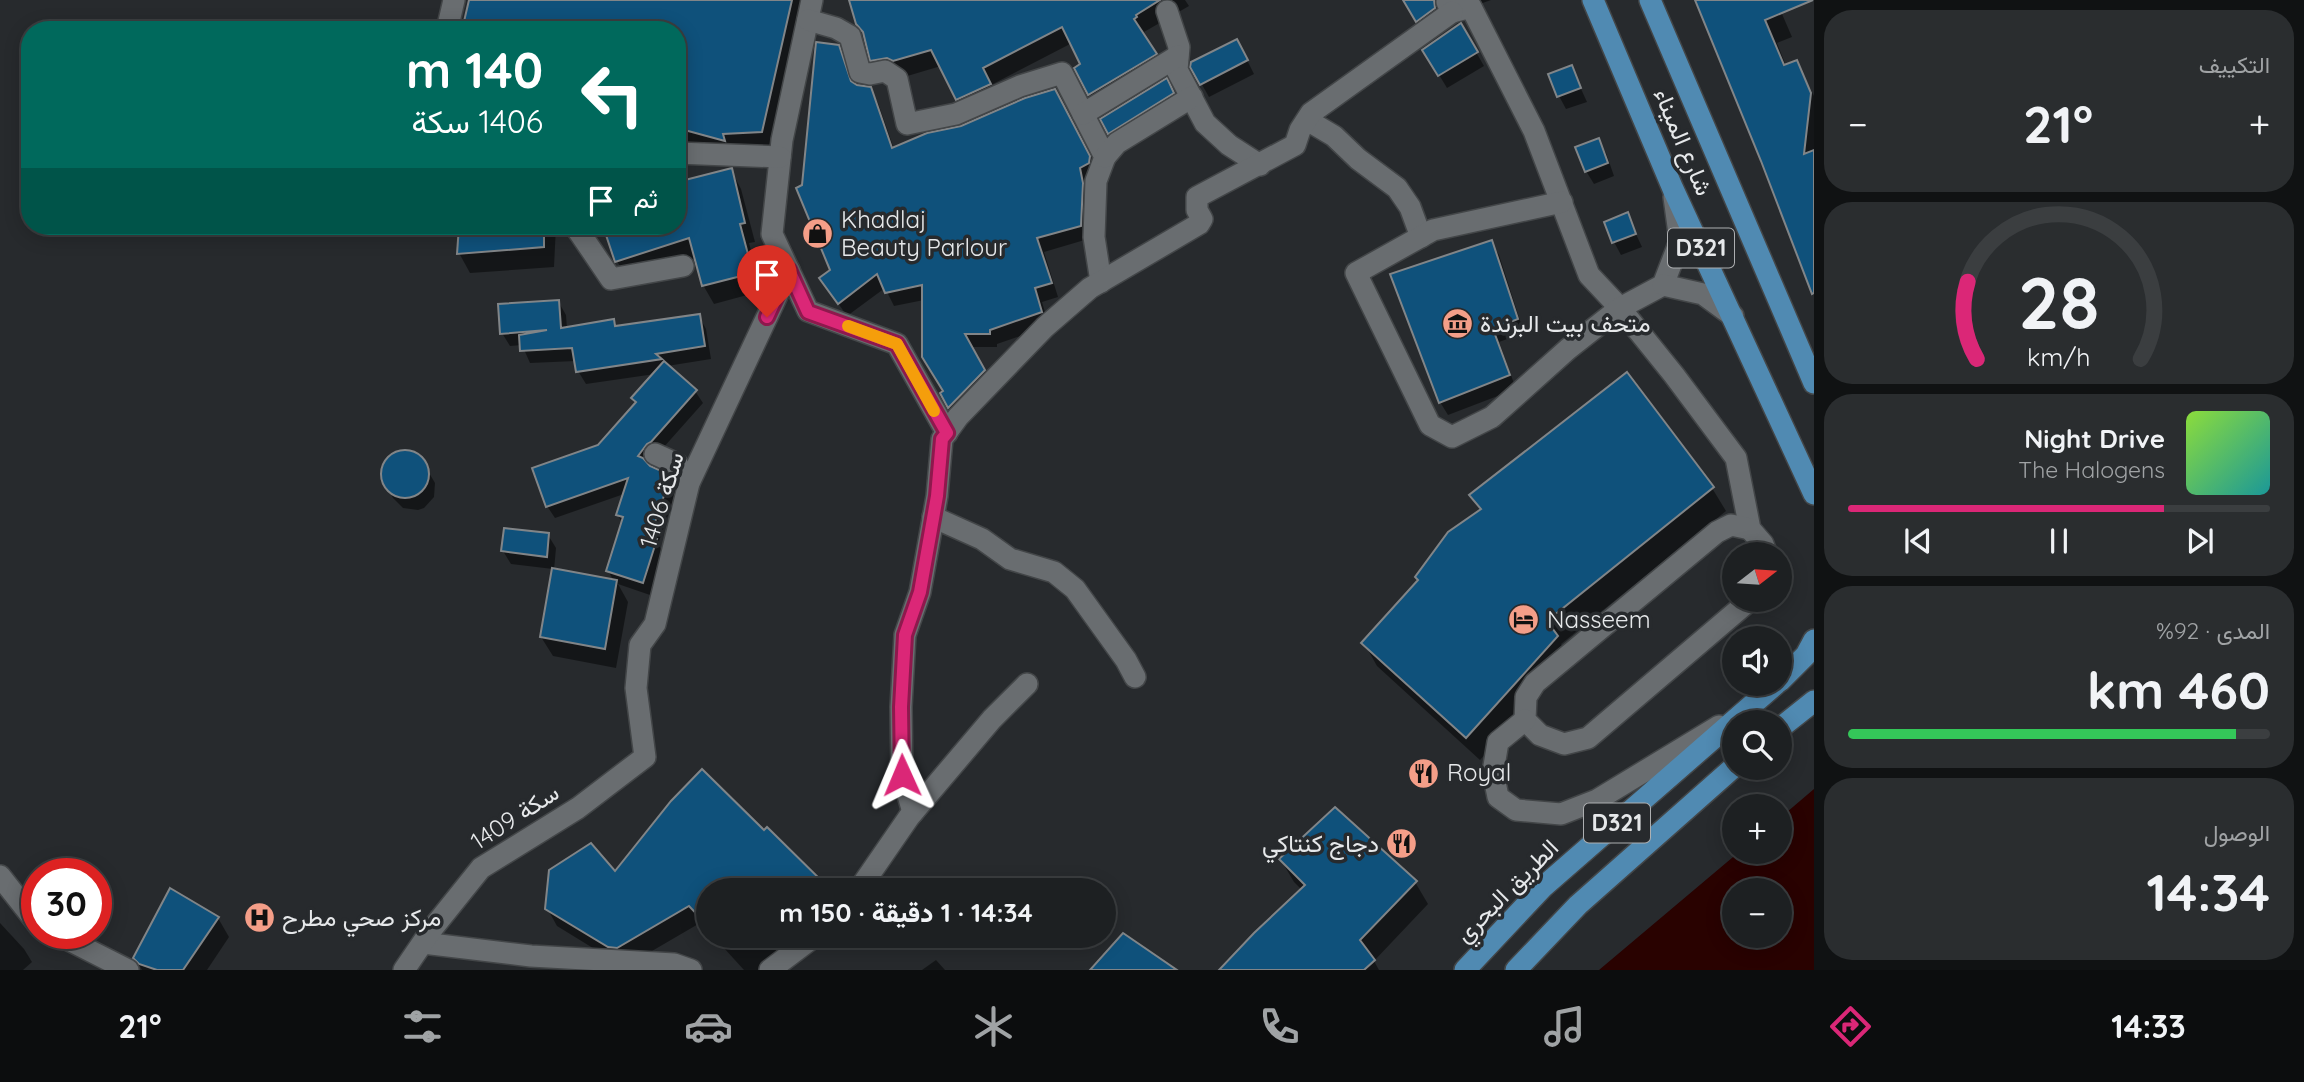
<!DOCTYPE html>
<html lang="ar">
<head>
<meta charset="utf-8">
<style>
	:root { --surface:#1d2022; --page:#2a2d2f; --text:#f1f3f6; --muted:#a0a3a5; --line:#3b3e40; --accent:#db2777 }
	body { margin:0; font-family:Quicksand,Vazirmatn,sans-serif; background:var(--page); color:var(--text); direction:rtl; height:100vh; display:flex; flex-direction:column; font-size:26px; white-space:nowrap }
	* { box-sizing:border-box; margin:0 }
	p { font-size:23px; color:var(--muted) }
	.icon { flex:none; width:38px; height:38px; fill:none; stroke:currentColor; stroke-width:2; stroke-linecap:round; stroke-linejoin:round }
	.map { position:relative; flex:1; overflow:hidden; direction:ltr }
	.sheet { display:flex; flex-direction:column; gap:10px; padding:10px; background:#101213; width:490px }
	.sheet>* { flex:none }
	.guide { position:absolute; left:21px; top:21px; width:665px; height:214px; border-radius:28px; box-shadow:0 4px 18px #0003,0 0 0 2px var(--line); direction:rtl; background:#00695c; color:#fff; overflow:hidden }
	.needle { width:46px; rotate:73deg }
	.controls { position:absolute; left:1722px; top:542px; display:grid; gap:14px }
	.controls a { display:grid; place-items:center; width:70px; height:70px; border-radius:50%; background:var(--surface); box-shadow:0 4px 18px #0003,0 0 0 2px var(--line); font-size:35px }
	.speed { position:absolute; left:21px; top:858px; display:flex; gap:14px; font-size:35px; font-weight:700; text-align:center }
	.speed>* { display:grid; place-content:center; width:91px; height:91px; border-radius:50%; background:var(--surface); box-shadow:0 4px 18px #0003,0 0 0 2px var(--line); line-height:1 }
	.speed .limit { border:10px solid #d22; background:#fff; color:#111 }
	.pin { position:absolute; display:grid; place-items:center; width:60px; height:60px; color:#fff; margin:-72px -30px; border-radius:50% 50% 50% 0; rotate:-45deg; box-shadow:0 0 7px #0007 }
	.pin .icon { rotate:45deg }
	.me { position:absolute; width:77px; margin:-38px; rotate:359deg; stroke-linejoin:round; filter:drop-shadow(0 0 5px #0008) }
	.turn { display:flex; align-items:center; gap:24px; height:147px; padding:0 28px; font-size:32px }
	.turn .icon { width:91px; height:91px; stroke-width:2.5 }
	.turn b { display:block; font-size:49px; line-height:60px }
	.then { display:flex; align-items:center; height:66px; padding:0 28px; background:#0003; gap:14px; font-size:26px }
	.big { font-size:52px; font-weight:800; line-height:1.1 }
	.sheet .card { flex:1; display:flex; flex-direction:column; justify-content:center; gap:10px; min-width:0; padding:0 24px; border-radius:28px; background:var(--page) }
	.sheet .dial { align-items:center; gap:0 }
	.dial svg { height:182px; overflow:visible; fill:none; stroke:var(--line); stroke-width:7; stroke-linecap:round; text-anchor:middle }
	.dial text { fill:var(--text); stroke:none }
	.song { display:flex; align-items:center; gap:21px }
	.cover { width:84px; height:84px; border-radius:10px; background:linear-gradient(135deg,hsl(90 70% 55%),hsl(180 70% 35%)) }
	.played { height:7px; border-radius:4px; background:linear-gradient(90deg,var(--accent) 75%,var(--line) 75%) }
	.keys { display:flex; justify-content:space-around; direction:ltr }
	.heat { display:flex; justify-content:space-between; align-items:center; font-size:38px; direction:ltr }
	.charge { height:10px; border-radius:5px; background:linear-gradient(90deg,#34c759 92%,var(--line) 0) }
	.trip { position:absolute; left:696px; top:878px; width:420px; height:70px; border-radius:35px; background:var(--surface); box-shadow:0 4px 18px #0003,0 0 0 2px var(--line); font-weight:800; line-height:70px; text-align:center; direction:rtl }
	.tab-bar { display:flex; height:112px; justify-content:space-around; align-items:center; background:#0c0d0e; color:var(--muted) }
	.tab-bar .icon { width:49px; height:49px }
	.tab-bar .current { color:var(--accent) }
	.tab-bar b { font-size:32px; color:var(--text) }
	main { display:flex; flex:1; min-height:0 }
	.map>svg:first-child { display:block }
</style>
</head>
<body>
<main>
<section class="sheet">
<div class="card"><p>التكييف</p>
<div class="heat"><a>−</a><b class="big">21°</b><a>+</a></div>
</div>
<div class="card dial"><svg viewBox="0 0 100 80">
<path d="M14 69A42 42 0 1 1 86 69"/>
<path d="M14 69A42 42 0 0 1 10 35" stroke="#db2777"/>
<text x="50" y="56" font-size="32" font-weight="700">28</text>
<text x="50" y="72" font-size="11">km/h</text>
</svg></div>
<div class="card">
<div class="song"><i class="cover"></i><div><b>Night Drive</b><p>The Halogens</p></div></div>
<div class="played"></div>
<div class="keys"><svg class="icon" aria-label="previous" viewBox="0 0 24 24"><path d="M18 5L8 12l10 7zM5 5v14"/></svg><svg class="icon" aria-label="pause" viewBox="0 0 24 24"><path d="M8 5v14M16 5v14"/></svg><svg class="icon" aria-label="next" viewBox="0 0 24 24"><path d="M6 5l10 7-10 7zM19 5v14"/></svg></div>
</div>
<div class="card"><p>المدى · 92%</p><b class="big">460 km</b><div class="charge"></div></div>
<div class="card"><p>الوصول</p><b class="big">14:34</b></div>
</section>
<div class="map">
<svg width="1814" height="970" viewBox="0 0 1814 970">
	<rect width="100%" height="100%" fill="#272a2d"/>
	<path fill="#290200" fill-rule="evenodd" d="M1814,789V970H1599L1739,852H1780V818ZM1734,891H1780V936H1734Z"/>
	<g fill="#0007">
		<path d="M471,0H812L776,157L677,149V30Z"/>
		<path d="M851,0H1185L1189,6L1144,32L1145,34L1143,36L1165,71L1099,111L1076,68L1082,65L1072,43L991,85L999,101L967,115L941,66L904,77L882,76L872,60Z"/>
		<path d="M1405,0H1491L1466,9L1427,38Z"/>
		<path d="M1696,0H1776L1792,37L1777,43L1786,66L1797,62L1814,96V294Z"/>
		<path d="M1461,26L1484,66L1447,88L1424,50Z"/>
		<path d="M838,46L846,60L854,85L870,89L878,103L894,149L1062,105L1097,171L1088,239L1044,252L1058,297L1042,302L1049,326L997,344V347H971L992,385L957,420L942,394L945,392L924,300L894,306L885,288L847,316L821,279L832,271L804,187Z"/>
		<path d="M1244,54L1254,74L1209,97L1192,67Z"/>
		<path d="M1571,67L1587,102L1566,109L1559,96Z"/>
		<path d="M1166,81L1176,99L1113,139L1103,120Z"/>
		<path d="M1599,140L1606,153L1614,176L1594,184L1586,171Z"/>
		<path d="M731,170L741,189L755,242L749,243L762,291L714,304L703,285L696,258L627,279L617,261L605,226H677Z"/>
		<path d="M1627,215L1642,247L1621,255L1614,242Z"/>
		<path d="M461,226H556L554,267L470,273L459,253Z"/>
		<path d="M1491,242L1499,255L1524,333L1499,342L1516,389L1448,415L1440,402Z"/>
		<path d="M558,301L566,315L567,329L613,321L617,328L699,316L706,329L711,359L667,366L695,391L703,403L647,466L667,476L676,492L658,544L663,553L650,595L618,584L628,602L616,668L553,656L541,637L553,569L511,564L503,551L548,535L556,548L554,570L614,581L608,571L623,524L617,514L624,494L555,518L547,506L637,404L633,398L655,374L586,384L578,371L576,361L530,363L522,345L510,346L502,333Z"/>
		<path d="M405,452L419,456L435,483L434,497L424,508L418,510L403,508L393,498L385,484L384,469L391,456Z"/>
		<path d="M1712,488L1726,511L1561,644L1570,660L1480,760L1377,666L1364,643L1481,511L1472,496Z"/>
		<path d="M1281,860L1415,882L1428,904L1374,961L1379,970H1220L1302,890L1294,882Z"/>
		<path d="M615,874L709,891V932L700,923L628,965L619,964L557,926L547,908Z"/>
		<path d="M218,918L229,937L207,970H142L135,958Z"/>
		<path d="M0,923L24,949L32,962L23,970H0Z"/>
		<path d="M713,936H796L760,970H744Z"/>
		<path d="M936,960L945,970H922Z"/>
	</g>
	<g fill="#0f517b" stroke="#818588" stroke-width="2">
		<path d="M469,0H792L762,132L723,134L725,141L677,128V30H462Z"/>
		<path d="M849,0H1160L1136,15L1137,17L1134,19L1157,54L1088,95L1074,68L1080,64L1062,27L983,68L991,84L956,100L931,50L893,61L887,58L870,61L863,32L856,24Z"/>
		<path d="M1403,0H1434L1435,8L1416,22Z"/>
		<path d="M1695,0H1813L1765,20L1784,65L1797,60L1811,93L1804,154L1814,150V293L1812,294L1761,161Z"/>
		<path d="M1461,23L1478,52L1438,76L1422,50Z"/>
		<path d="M1237,39L1248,60L1200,85L1190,67L1191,62Z"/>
		<path d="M816,42L839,45L851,81L857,85L871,87L892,148L927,133L961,126L1025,98L1055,89L1090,156L1089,163L1080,168L1083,183L1081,226L1037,238L1052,283L1035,288L1042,312L990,330V334H965L985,370L948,408L940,393L943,391L922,357V285L885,293L877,274L838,304L819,278L830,270L796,188L802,185Z"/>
		<path d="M1572,65L1581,88L1557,97L1548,74Z"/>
		<path d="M1167,78L1174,93L1108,134L1100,119Z"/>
		<path d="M1599,138L1608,163L1585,172L1575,147Z"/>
		<path d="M732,168L745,223L740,224L753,273L702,286L689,238L615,262L603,226H677V182Z"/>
		<path d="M1628,212L1636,234L1612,243L1604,222Z"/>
		<path d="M459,226H544V247L457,254Z"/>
		<path d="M1492,240L1518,319L1493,329L1510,375L1439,403L1390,274Z"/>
		<path d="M559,300L561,328L614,319L615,326L700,314L705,346L656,354L662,359L576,372L572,348L520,351L519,335L547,330L500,334L498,304Z"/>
		<path d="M664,361L697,390L651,442L647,444L638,456L643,458L650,466L668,474L670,478L650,537L657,539L643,583L606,571L623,517L616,515L628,478L546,507L532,468L598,445L636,402L631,398Z"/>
		<path d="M1627,372L1714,487L1547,621L1558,636L1466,738L1361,643L1418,580L1415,577L1448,532L1481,509L1469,495Z"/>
		<circle cx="405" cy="474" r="24"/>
		<path d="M504,528L549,533L547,557L501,551Z"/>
		<path d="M552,568L617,580L605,649L540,637Z"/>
		<path d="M702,769L764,830L767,827L832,891H709V927L689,906L617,948L608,947L545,909L549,870L591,843L615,871L671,801Z"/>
		<path d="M1335,807L1417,881L1360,940L1375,960L1364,970H1219L1254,933L1305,885L1279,859Z"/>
		<path d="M170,888L219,917L183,970H157L139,964L133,958Z"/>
		<path d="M1123,933L1177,970H1090Z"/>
	</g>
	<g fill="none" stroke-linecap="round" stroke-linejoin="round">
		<defs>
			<g id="minor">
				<path d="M812,0L782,140L772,234L808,311L897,344L947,433"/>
				<path d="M1447,2L1452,12L1471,7L1534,131L1589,275L1620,308L1674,375L1736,458L1750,529L1763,544L1767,555"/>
				<path d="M1167,11L1179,47L1177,70L1205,123L1229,145L1260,165"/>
				<path d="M808,20L836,28L850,36L860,72L870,74L885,71L897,79L907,124L956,114L1020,86L1062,73L1105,157L1096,181L1094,237L1101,282"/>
				<path d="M447,30L454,0"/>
				<path d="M1083,114L1178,56"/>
				<path d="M1307,120L1334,136L1358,159L1397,188L1410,207L1421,237"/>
				<path d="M677,153L780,157"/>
				<path d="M1105,157L1117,143L1192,97"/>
				<path d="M1562,202L1433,230L1356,273L1430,425L1452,437L1492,417L1568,349L1620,308L1663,285L1680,241L1674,197"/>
				<path d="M575,226L611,279L683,266"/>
				<path d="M1663,285L1703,294L1733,316"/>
				<path d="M655,454L677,464L689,483"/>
				<path d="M933,517L982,539L1010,559L1054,572L1075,589L1126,660L1135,677"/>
				<path d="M1750,529L1731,525L1717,532L1535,683L1526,697L1525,720L1540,735L1564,744L1588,738L1750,600"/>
				<path d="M1525,720L1498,742L1493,772L1498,797L1516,810L1561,814L1597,800L1719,726"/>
				<path d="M913,812L902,775L901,707L905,635L920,592L937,496L942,439L958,417L1045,327L1090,288L1199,224L1202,219L1197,210V197L1295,145L1300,130L1311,113L1452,12"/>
				<path d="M0,876L37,923"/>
				<path d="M858,891L909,817L992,719L1027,684"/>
				<path d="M55,933L128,970"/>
				<path d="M423,943L531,956L674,964L691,970"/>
				<path d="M404,970L432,929L481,868L578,808L645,757L636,688L640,645L655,624L689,483L789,270"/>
				<path d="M770,970L815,936"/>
			</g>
			<g id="primary">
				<path d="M1593,0L1673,189L1814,494"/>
				<path d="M1650,0L1814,383"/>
				<path d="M1780,681L1806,655L1814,640"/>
				<path d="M1780,728L1814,701"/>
				<path d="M1465,970L1543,887L1776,684"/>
				<path d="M1516,970L1578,905L1734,767"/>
			</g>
		</defs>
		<use href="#minor" stroke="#434648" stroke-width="24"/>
		<use href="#primary" stroke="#434648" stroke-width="24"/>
		<use href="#minor" stroke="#696d70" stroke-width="21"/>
		<use href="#primary" stroke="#508ab2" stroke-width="21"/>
	</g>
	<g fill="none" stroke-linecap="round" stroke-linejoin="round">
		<defs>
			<path id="route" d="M767,317L789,270L808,312L897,344L947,433L942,439L937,496L920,592L905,635L901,707L902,775"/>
		</defs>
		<use href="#route" stroke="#8e194d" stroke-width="18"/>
		<use href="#route" stroke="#db2777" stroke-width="12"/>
		<path stroke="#f59e0b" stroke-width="12" d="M848,326L897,344L934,411"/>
	</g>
	<defs>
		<symbol id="shop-disc" viewBox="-11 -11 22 22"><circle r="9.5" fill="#f49e88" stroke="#272a2d"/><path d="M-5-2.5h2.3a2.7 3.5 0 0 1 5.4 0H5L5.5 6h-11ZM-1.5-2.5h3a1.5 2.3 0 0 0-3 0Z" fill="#111"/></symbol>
		<symbol id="museum-disc" viewBox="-11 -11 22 22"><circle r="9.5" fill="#f49e88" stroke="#272a2d"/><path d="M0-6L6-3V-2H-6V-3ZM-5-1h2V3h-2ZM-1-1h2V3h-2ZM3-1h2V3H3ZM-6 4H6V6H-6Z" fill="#111"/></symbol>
		<symbol id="hotel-disc" viewBox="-11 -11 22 22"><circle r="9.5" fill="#f49e88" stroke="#272a2d"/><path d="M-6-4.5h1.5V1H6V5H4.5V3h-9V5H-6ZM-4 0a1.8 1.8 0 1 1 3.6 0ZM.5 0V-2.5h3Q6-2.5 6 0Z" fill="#111"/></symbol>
		<symbol id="restaurant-disc" viewBox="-11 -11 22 22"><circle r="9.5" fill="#f49e88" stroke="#272a2d"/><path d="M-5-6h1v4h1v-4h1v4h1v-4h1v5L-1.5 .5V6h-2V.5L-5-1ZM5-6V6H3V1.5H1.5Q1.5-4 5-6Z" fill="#111"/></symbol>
		<symbol id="hospital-disc" viewBox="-11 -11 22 22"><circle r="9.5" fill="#f49e88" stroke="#272a2d"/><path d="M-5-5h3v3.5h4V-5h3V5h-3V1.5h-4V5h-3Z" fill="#111"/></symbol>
	</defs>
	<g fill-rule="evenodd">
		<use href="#shop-disc" x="800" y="216" width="35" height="35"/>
		<use href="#museum-disc" x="1440" y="306" width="35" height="35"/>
		<use href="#hotel-disc" x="1506" y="602" width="35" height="35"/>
		<use href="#restaurant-disc" x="1406" y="756" width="35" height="35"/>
		<use href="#restaurant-disc" x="1384" y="826" width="35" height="35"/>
		<use href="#hospital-disc" x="242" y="900" width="35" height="35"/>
	</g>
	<g text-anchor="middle" stroke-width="7" stroke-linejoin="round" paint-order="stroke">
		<g fill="#272a2d" stroke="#adafb1" stroke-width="2">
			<rect x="1668" y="228.5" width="66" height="39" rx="5"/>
			<rect x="1584" y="803.5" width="66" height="39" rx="5"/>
		</g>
		<g font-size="23" font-weight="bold" fill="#e6e8ea">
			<text x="1701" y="256">D321</text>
			<text x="1617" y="831">D321</text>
		</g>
		<g font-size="24" fill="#e6e8ea" stroke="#272a2d">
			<text transform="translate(1683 142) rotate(67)" y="8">شارع الميناء</text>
			<text transform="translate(662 500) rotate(-73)" y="8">1406 سكة</text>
			<text transform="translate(515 817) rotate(-33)" y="8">1409 سكة</text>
			<text transform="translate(1507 891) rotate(-45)" y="8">الطريق البحري</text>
		</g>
		<g font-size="24" fill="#e6e8ea" stroke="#272a2d" text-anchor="start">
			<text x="841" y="228">Khadlaj<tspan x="841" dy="28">Beauty Parlour</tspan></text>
			<text x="1480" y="332">متحف بيت البرندة</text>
			<text x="1547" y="628">Nasseem</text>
			<text x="1447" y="781">Royal</text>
			<text x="1379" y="852" text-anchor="end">دجاج كنتاكي</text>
			<text x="282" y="926">مركز صحي مطرح</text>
		</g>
	</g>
</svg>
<div class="controls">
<a><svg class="needle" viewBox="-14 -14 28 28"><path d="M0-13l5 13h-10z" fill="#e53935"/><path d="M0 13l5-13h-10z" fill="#a0a3a5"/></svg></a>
<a><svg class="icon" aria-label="sound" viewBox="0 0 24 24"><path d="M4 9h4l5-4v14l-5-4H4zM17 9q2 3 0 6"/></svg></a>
<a><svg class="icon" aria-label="search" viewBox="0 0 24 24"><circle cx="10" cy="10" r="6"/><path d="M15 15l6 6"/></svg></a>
<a>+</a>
<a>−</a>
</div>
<div class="speed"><div class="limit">30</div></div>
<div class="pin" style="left:767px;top:317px;background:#d93025"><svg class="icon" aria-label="arrive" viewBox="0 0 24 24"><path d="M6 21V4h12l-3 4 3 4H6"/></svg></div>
<svg class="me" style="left:902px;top:775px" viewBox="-20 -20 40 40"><path d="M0-17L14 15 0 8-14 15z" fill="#db2777" stroke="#fff" stroke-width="4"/></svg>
<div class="trip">14:34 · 1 دقيقة · 150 m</div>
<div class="guide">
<div class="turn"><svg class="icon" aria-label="left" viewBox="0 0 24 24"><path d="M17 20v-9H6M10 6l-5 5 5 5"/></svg><div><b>140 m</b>1406 سكة</div></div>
<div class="then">ثم<svg class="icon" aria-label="arrive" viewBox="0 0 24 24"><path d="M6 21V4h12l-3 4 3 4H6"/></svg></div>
</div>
</div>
</main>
<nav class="tab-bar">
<b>14:33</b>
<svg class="icon current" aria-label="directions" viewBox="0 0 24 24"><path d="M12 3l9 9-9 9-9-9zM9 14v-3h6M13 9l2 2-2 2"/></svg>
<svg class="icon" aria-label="music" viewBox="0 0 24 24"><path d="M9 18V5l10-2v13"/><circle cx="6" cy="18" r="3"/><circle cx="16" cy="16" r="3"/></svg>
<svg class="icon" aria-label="phone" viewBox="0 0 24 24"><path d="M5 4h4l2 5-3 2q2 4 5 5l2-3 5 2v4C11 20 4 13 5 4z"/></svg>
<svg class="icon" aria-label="climate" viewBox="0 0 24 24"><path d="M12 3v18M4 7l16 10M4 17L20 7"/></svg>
<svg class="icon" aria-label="car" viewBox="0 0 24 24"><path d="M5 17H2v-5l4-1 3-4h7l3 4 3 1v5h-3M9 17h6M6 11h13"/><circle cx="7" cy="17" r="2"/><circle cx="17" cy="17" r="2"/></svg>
<svg class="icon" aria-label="filters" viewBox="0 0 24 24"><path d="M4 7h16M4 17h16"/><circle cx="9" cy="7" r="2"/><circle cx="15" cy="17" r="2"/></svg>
<b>21°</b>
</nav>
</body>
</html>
